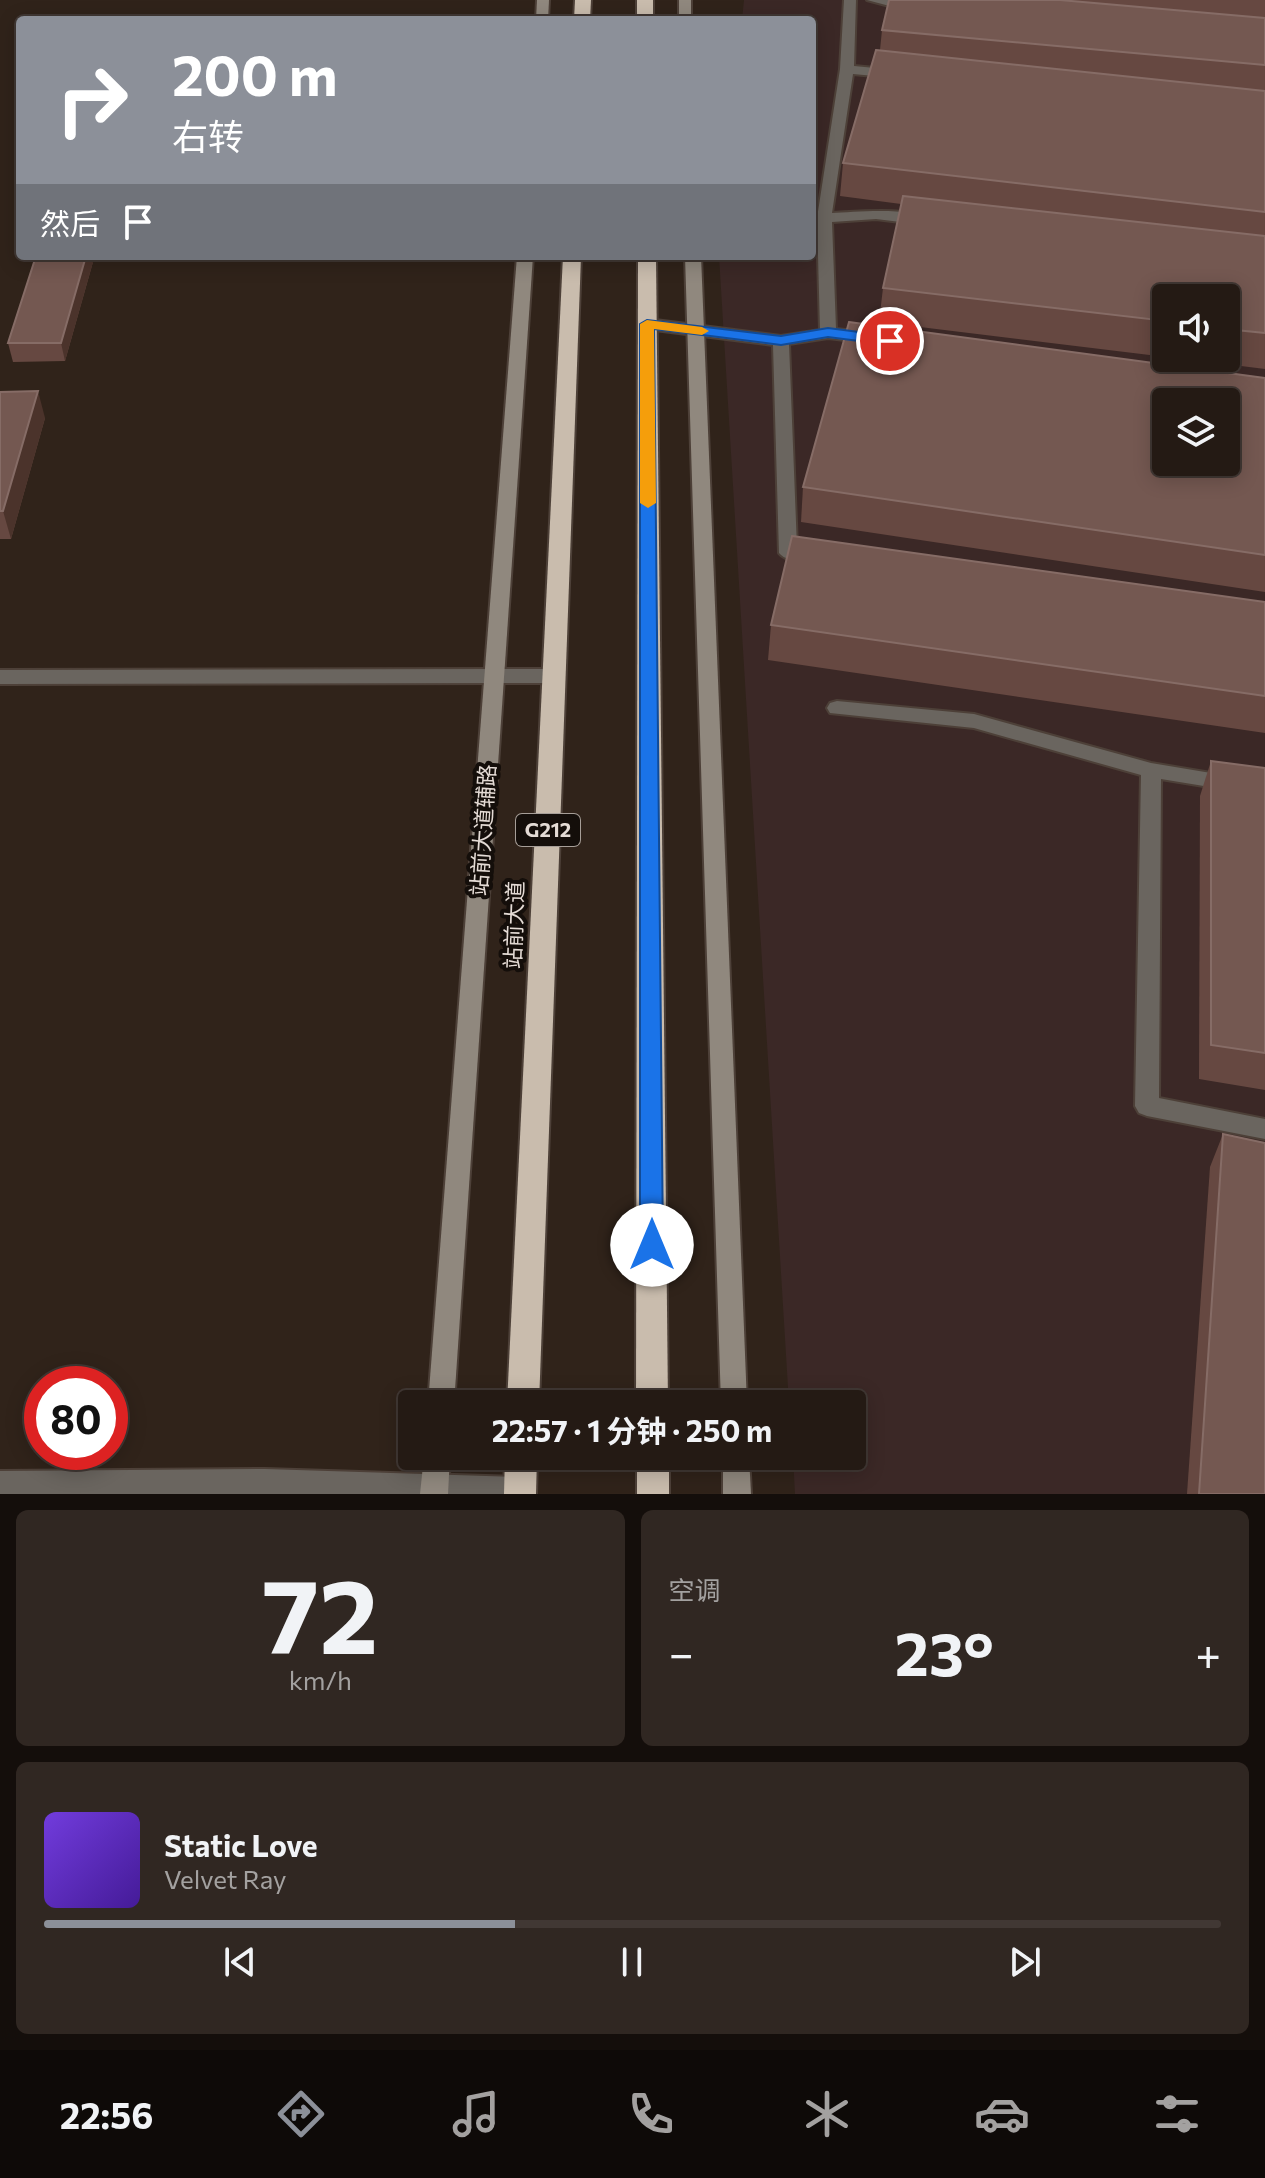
<!DOCTYPE html>
<html lang="zh">
<head>
<meta charset="utf-8">
<style>
	:root { --surface:#241a14; --page:#302722; --text:#f1f3f6; --muted:#a3a1a0; --line:#413834; --accent:#8c9099 }
	body { margin:0; font-family:Commissioner,"Noto Sans SC",sans-serif; background:var(--page); color:var(--text); height:100vh; display:flex; flex-direction:column; font-size:30px; white-space:nowrap }
	* { box-sizing:border-box; margin:0 }
	p { font-size:26px; color:var(--muted) }
	.icon { flex:none; width:44px; height:44px; fill:none; stroke:currentColor; stroke-width:2; stroke-linecap:round; stroke-linejoin:round }
	.map { position:relative; height:1494px; overflow:hidden }
	.details { display:flex; flex-direction:column; gap:16px; padding:16px; background:#140e0b; flex:1 }
	.details>* { flex:none }
	.top-card { position:absolute; left:16px; top:16px; width:800px; height:244px; border-radius:8px; box-shadow:0 4px 20px #0003,0 0 0 2px var(--line); background:#8c9099; color:#fff; overflow:hidden }
	.controls { position:absolute; left:1152px; top:284px; display:grid; gap:16px }
	.controls a { display:grid; place-items:center; width:88px; height:88px; border-radius:8px; background:var(--surface); box-shadow:0 4px 20px #0003,0 0 0 2px var(--line); font-size:40px }
	.speed { position:absolute; left:24px; top:1366px; display:flex; gap:16px; font-size:40px; font-weight:700; text-align:center }
	.speed>* { display:grid; place-content:center; width:104px; height:104px; border-radius:50%; background:var(--surface); box-shadow:0 4px 20px #0003,0 0 0 2px var(--line); line-height:1 }
	.speed .limit { border:12px solid #d22; background:#fff; color:#111 }
	.pin { position:absolute; display:grid; place-items:center; width:68px; height:68px; color:#fff; margin:-34px; border:4px solid #fff; border-radius:50%; box-shadow:0 2px 8px #0007 }
	.me { position:absolute; width:88px; margin:-44px; rotate:0deg; stroke-linejoin:round; filter:drop-shadow(0 0 6px #0008) }
	.turn { display:flex; align-items:center; gap:28px; height:168px; padding:0 24px; font-size:36px }
	.turn .icon { width:104px; height:104px; stroke-width:2.5 }
	.turn b { display:block; font-size:56px; line-height:68px }
	.then { display:flex; align-items:center; height:76px; padding:0 24px; background:#0003; gap:16px; font-size:30px }
	.big { font-size:60px; font-weight:700; line-height:1.1 }
	.details .card { flex:1; display:flex; flex-direction:column; justify-content:center; gap:12px; min-width:0; padding:0 28px; border-radius:12px; background:var(--page) }
	.details .dial { align-items:center; gap:0 }
	.dial b { font-size:104px; line-height:1 }
	.song { display:flex; align-items:center; gap:24px }
	.cover { width:96px; height:96px; border-radius:12px; background:linear-gradient(135deg,hsl(260 70% 55%),hsl(260 70% 35%)) }
	.played { height:8px; border-radius:4px; background:linear-gradient(90deg,var(--accent) 40%,var(--line) 40%) }
	.keys { display:flex; justify-content:space-around; direction:ltr }
	.heat { display:flex; justify-content:space-between; align-items:center; font-size:44px; direction:ltr }
	.details .tiles { flex:1; display:grid; gap:16px; grid-template-columns:1fr 1fr }
	.card:last-child { grid-column:span 2 }
	.trip { position:absolute; left:398px; top:1390px; width:468px; height:80px; border-radius:8px; background:var(--surface); box-shadow:0 4px 20px #0003,0 0 0 2px var(--line); font-weight:700; line-height:80px; text-align:center }
	.tab-bar { display:flex; height:128px; justify-content:space-around; align-items:center; background:#0e0a08; color:var(--muted) }
	.tab-bar .icon { width:56px; height:56px }
	.tab-bar .current { color:var(--accent) }
	.tab-bar b { font-size:36px; color:var(--text) }
	.map>svg:first-child { display:block }
</style>
</head>
<body>
<div class="map">
<svg width="1265" height="1494" viewBox="0 0 1265 1494">
	<rect width="100%" height="100%" fill="#30231a"/>
	<path fill="#3b2826" fill-rule="evenodd" d="M744,0H1265V1494H795L793,1456H852V1404H789L719,256H812V20H742ZM1166,298H1226V358H1166ZM1166,402H1226V462H1166Z"/>
	<g fill="none" stroke-linecap="round" stroke-linejoin="round">
		<defs>
			<g id="lane">
				<path d="M844,0H856L854,66L896,70L903,74L896,78L853,74L832,213C856,212 914,206 932,221L925,225L876,219L832,222L836,329L872,333L880,338L872,343L828,338L789,344L797,548L818,552L821,556L818,560C807,563 786,562 779,553L773,345L647,329L639,324L647,319L781,336L820,330L817,218L840,69Z"/>
				<path d="M867,0H892L918,8L912,12Z"/>
				<path d="M837,701L974,714L1151,763L1265,782V796L1161,779L1159,1098L1265,1119V1139L1147,1116L1139,1113L1135,1106L1141,775L974,728L830,713L827,708L830,703Z"/>
			</g>
			<g id="street">
				<path d="M554,669L564,676L554,683L0,684V670Z"/>
				<path d="M265,1469L520,1477L530,1481L534,1490L532,1494H0V1471Z"/>
			</g>
			<g id="secondary">
				<path d="M537,0H549L548,20H536Z"/>
				<rect x="679" y="0" width="12" height="20"/>
				<path d="M517,256H533L454,1404H428Z"/>
				<path d="M685,256H701L747,1404H721Z"/>
				<path d="M424,1456H450L448,1494H420Z"/>
				<path d="M723,1456H749L751,1494H723Z"/>
			</g>
			<g id="highway">
				<path d="M575,0H591L590,20H574Z"/>
				<rect x="637" y="0" width="16" height="20"/>
				<path d="M563,256H581L539,1404H507Z"/>
				<path d="M638,256H656L668,1404H636Z"/>
				<path d="M505,1456H537L536,1494H504Z"/>
				<rect x="637" y="1456" width="32" height="38"/>
			</g>
		</defs>
		<use href="#lane" stroke="#4d4038" stroke-width="4"/>
		<use href="#street" stroke="#4d4038" stroke-width="4"/>
		<use href="#secondary" stroke="#4d4038" stroke-width="4"/>
		<use href="#highway" stroke="#4d4038" stroke-width="4"/>
		<use href="#lane" fill="#6a655f" fill-rule="evenodd"/>
		<use href="#street" fill="#6a655f" fill-rule="evenodd"/>
		<use href="#secondary" fill="#90887e" fill-rule="evenodd"/>
		<use href="#highway" fill="#c9bcad" fill-rule="evenodd"/>
	</g>
	<g fill="#664841">
		<path d="M889,0H1265V369L1177,358H1226V298H1166V357L879,322L883,288L901,204L840,196L843,163L880,50L882,30Z"/>
		<path d="M93,262L65,361L13,362L8,343Z"/>
		<path d="M1265,378V592L801,522L803,487Z"/>
		<path d="M0,392L45,418L11,539H0Z"/>
		<path d="M1265,602V733L768,660L771,625Z"/>
		<path d="M1211,761L1265,768V1090L1199,1079L1200,796Z"/>
		<path d="M1223,1134L1265,1494H1187L1210,1167Z"/>
	</g>
	<g fill="#4b332b">
		<path d="M86,256H92L93,262L65,361L61,343Z"/>
		<path d="M38,391L45,418L11,539L3,511Z"/>
	</g>
	<g fill="#745851" stroke="#866c66" stroke-width="2" fill-rule="evenodd">
		<path d="M889,0H1060L1265,18V65L882,30Z"/>
		<path d="M876,50L1265,91V212L843,163Z"/>
		<path d="M903,196L1265,236V333L1226,329V298H1166V321L883,288Z"/>
		<path d="M36,256H86L61,343H8Z"/>
		<path d="M849,322L1265,378V555L803,487ZM1166,402H1226V462H1166Z"/>
		<path d="M38,391L3,511H0V392Z"/>
		<path d="M792,536L1265,602V696L771,625Z"/>
		<path d="M1211,761L1265,768V1053L1211,1045Z"/>
		<path d="M1223,1134L1265,1143V1494H1199Z"/>
	</g>
	<path fill="#1a73e8" stroke="#114b97" stroke-width="2" d="M647,320L781,336L828,328L890,336L898,341L890,345L828,337L781,345L654,329L663,1245L660,1252L652,1255L644,1252L640,1245V324Z"/>
	<path fill="#f59e0b" d="M647,320L702,327L709,331L702,335L654,329L656,503L648,508L640,503V324Z"/>
	<g text-anchor="middle" stroke-width="8" stroke-linejoin="round" paint-order="stroke">
		<rect fill="#140e0a" stroke="#a69e98" stroke-width="2" x="516" y="814" width="64" height="32" rx="6"/>
		<g font-size="20" font-weight="bold" fill="#e4dbd5">
			<text x="548" y="837">G212</text>
		</g>
		<g font-size="22" fill="#e4dbd5" stroke="#140e0a">
			<text transform="translate(483 830) rotate(-86)" y="8">站前大道辅路</text>
			<text transform="translate(514 925) rotate(-88)" y="8">站前大道</text>
		</g>
	</g>
</svg>
<div class="controls">
<a><svg class="icon" aria-label="sound" viewBox="0 0 24 24"><path d="M4 9h4l5-4v14l-5-4H4zM17 9q2 3 0 6"/></svg></a>
<a><svg class="icon" aria-label="layers" viewBox="0 0 24 24"><path d="M12 4l9 5-9 5-9-5zM3 14l9 5 9-5"/></svg></a>
</div>
<div class="speed"><div class="limit">80</div></div>
<div class="pin" style="left:890px;top:341px;background:#d93025"><svg class="icon" aria-label="arrive" viewBox="0 0 24 24"><path d="M6 21V4h12l-3 4 3 4H6"/></svg></div>
<svg class="me" style="left:652px;top:1245px" viewBox="-20 -20 40 40"><circle r="19" fill="#fff"/><path d="M0-13L10 11 0 6-10 11z" fill="#1a73e8"/></svg>
<div class="trip">22:57 · 1 分钟 · 250 m</div>
<div class="top-card">
<div class="turn"><svg class="icon" aria-label="right" viewBox="0 0 24 24"><path d="M7 20v-9h11M14 6l5 5-5 5"/></svg><div><b>200 m</b>右转</div></div>
<div class="then">然后<svg class="icon" aria-label="arrive" viewBox="0 0 24 24"><path d="M6 21V4h12l-3 4 3 4H6"/></svg></div>
</div>
</div>
<section class="details">
<div class="tiles">
<div class="card dial"><b>72</b><p>km/h</p></div>
<div class="card"><p>空调</p>
<div class="heat"><a>−</a><b class="big">23°</b><a>+</a></div>
</div>
<div class="card">
<div class="song"><i class="cover"></i><div><b>Static Love</b><p>Velvet Ray</p></div></div>
<div class="played"></div>
<div class="keys"><svg class="icon" aria-label="previous" viewBox="0 0 24 24"><path d="M18 5L8 12l10 7zM5 5v14"/></svg><svg class="icon" aria-label="pause" viewBox="0 0 24 24"><path d="M8 5v14M16 5v14"/></svg><svg class="icon" aria-label="next" viewBox="0 0 24 24"><path d="M6 5l10 7-10 7zM19 5v14"/></svg></div>
</div>
</div>
</section>
<nav class="tab-bar">
<b>22:56</b>
<svg class="icon current" aria-label="directions" viewBox="0 0 24 24"><path d="M12 3l9 9-9 9-9-9zM9 14v-3h6M13 9l2 2-2 2"/></svg>
<svg class="icon" aria-label="music" viewBox="0 0 24 24"><path d="M9 18V5l10-2v13"/><circle cx="6" cy="18" r="3"/><circle cx="16" cy="16" r="3"/></svg>
<svg class="icon" aria-label="phone" viewBox="0 0 24 24"><path d="M5 4h4l2 5-3 2q2 4 5 5l2-3 5 2v4C11 20 4 13 5 4z"/></svg>
<svg class="icon" aria-label="climate" viewBox="0 0 24 24"><path d="M12 3v18M4 7l16 10M4 17L20 7"/></svg>
<svg class="icon" aria-label="car" viewBox="0 0 24 24"><path d="M5 17H2v-5l4-1 3-4h7l3 4 3 1v5h-3M9 17h6M6 11h13"/><circle cx="7" cy="17" r="2"/><circle cx="17" cy="17" r="2"/></svg>
<svg class="icon" aria-label="filters" viewBox="0 0 24 24"><path d="M4 7h16M4 17h16"/><circle cx="9" cy="7" r="2"/><circle cx="15" cy="17" r="2"/></svg>
</nav>
</body>
</html>
